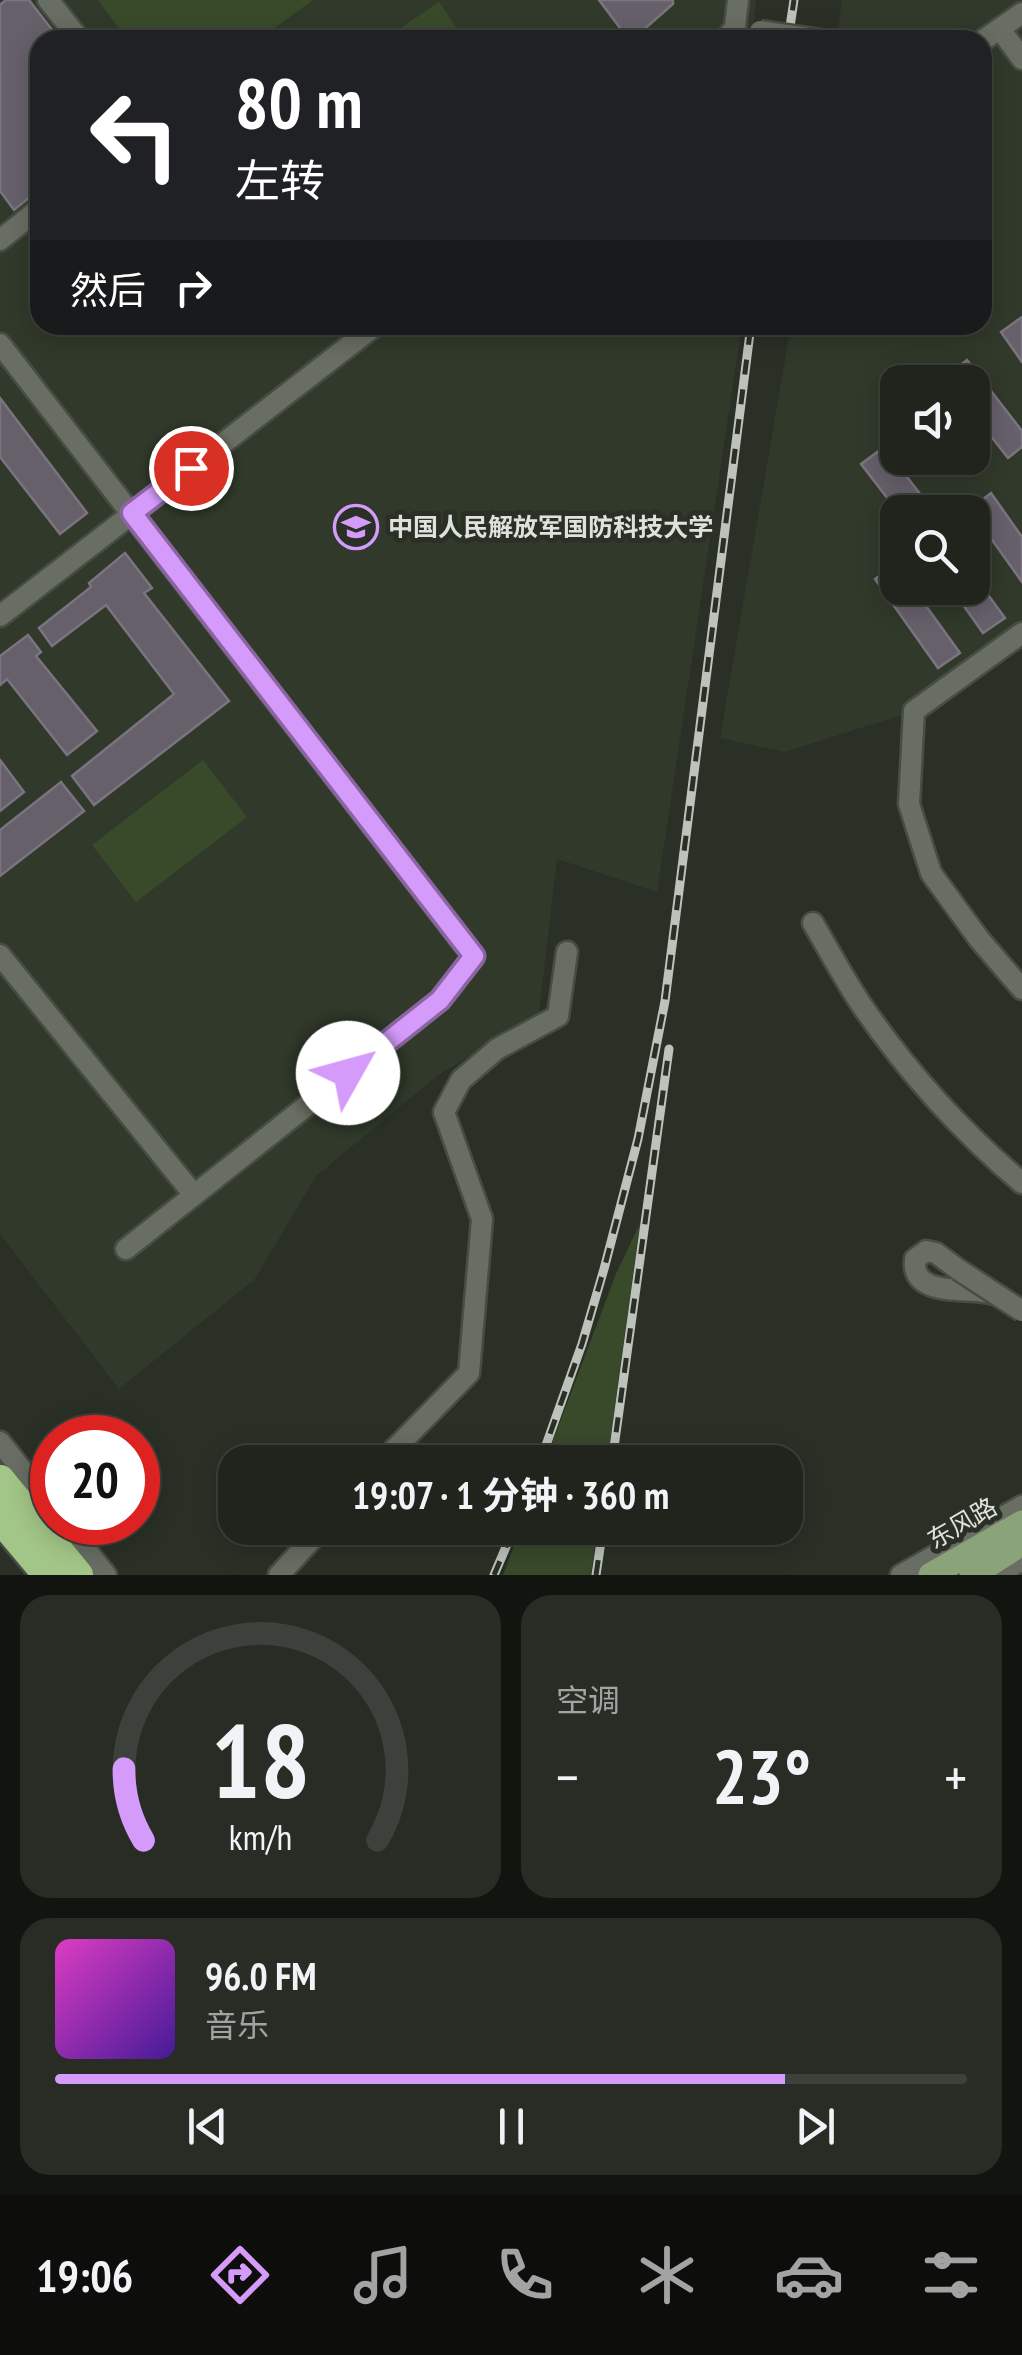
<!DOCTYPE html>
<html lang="zh">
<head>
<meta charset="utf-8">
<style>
	:root { --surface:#20241c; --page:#282c25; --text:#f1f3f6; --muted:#a2a4a3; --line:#3d413b; --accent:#d59bfa }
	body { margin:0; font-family:"PT Sans Narrow","Noto Sans SC",sans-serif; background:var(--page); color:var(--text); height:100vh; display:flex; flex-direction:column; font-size:38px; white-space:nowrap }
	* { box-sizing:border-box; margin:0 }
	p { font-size:32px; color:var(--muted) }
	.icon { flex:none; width:55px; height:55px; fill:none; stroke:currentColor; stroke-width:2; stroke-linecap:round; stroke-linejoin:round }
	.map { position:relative; height:1575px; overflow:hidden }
	.drawer { display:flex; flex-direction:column; gap:20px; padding:20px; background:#12140f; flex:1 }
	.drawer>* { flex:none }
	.top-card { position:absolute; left:30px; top:30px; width:962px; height:305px; border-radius:30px; box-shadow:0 5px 25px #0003,0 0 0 2px var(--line); background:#202124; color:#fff; overflow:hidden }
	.tools { position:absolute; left:880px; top:365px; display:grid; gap:20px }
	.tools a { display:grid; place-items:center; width:110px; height:110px; border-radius:20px; background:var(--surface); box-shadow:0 5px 25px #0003,0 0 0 2px var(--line); font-size:50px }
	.speed { position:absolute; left:30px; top:1415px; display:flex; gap:20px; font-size:50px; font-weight:700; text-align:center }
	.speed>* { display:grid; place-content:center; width:130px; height:130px; border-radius:50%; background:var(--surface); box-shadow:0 5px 25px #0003,0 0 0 2px var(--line); line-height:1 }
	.speed .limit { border:15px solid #d22; background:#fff; color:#111 }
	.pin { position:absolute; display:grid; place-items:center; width:85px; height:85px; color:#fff; margin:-42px; border:5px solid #fff; border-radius:50%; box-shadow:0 2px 10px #0007 }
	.me { position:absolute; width:110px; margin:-55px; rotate:52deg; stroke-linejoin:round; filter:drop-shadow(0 0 8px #0008) }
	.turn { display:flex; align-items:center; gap:35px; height:210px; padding:0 40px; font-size:45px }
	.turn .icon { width:130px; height:130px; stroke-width:2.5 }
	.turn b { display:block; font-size:70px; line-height:85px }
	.then { display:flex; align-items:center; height:95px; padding:0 40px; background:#0003; gap:20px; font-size:38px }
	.big { font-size:75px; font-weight:700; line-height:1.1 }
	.drawer .card { flex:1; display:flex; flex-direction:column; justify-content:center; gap:15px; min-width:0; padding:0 35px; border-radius:30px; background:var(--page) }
	.drawer .dial { align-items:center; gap:0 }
	.dial svg { height:260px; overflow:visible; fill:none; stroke:var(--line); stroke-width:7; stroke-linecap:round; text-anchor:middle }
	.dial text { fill:var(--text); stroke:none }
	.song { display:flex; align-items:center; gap:30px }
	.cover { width:120px; height:120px; border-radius:15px; background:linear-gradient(135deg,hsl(310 70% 55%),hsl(260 70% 35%)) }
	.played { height:10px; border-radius:5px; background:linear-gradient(90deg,var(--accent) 80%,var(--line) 80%) }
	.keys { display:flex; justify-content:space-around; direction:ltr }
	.heat { display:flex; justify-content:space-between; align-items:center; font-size:55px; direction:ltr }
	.drawer .tiles { flex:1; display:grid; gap:20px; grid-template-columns:1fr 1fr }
	.card:last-child { grid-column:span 2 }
	.trip { position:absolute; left:218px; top:1445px; width:585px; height:100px; border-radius:30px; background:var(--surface); box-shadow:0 5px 25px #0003,0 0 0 2px var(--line); font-weight:700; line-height:100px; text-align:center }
	.tabs { display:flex; height:160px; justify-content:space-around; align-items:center; background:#0d0e0b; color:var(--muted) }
	.tabs .icon { width:70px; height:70px }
	.tabs .on { color:var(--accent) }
	.tabs b { font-size:45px; color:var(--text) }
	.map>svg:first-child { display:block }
</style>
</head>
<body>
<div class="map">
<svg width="1022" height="1575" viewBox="0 0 1022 1575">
	<rect width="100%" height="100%" fill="#2a3026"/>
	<g fill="#30392a" fill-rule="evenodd">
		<path d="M0,0H756L752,40H40V325H742L657,892L557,859L539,1013L437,1076L316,1176L255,1279L119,1389L0,1234Z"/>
		<path d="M842,0H1022V633L914,711L785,752L720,738L791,325H982V40H837ZM898,382H972V458H898ZM898,512H972V588H898Z"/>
	</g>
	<g fill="#394a2b">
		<path d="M98,0H313L258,40H127Z"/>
		<path d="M439,2L465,40H383Z"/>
		<path d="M203,760L247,817L136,902L92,845Z"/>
		<path d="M640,1223L607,1462H545L616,1274Z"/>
		<path d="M521,1528H597L591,1575H503Z"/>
	</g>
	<g fill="#66606b" stroke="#7b7480" stroke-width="2.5">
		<path d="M6,0H29L60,40H40V189L14,210L0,191V5Z"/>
		<path d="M599,0H673V4L632,40H629Z"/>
		<path d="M1022,317V362L1001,332Z"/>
		<path d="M967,360L1022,431V447L1008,458L972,412V382H949L945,377Z"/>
		<path d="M0,398L87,513L60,534L0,457Z"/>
		<path d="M884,447L934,512H898L861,464Z"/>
		<path d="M991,493L1022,537V582L970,509Z"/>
		<path d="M125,553L152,588L144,593L229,701L94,805L72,776L174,694L106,605L52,646L39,628L91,587L89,583Z"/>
		<path d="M896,564L898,588H913L960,653L938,668L875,579Z"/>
		<path d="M972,573L1005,618L983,633L951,588H972Z"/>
		<path d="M28,635L41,652L36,656L97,731L67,755L7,679L0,685V656Z"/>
		<path d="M0,760L24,792L0,811Z"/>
		<path d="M61,782L84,811L0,876V830Z"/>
	</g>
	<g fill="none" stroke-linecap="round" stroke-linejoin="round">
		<defs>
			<g id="minor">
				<path d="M48,0L80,40"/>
				<path d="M1000,29L1022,59"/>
				<path d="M725,40L735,27L738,0"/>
				<path d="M982,41L1022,13"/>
				<path d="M0,240L40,208"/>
				<path d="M0,344L474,957L440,1000L126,1249"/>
				<path d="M0,616L376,325"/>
				<path d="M1022,633L914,711L909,804L931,873L979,939L1022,989"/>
				<path d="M813,923C830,952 846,983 865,1010C910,1075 962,1132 1022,1183"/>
				<path d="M0,955L194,1195"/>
				<path d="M959,1270L936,1253L926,1251L915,1259C911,1299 968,1286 994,1294"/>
				<path d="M0,1442L52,1508"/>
				<path d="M382,1462L469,1373L482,1219L444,1112L461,1080L497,1049L558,1016L567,952"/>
				<path d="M64,1522L106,1575"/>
				<path d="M279,1575L322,1528"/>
				<path d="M901,1575L1022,1506"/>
				<path d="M997,1575L1022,1560"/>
			</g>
			<g id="major">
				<path d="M931,1575L1022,1523"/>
				<path d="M972,1575L1022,1543"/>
			</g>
			<g id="highway">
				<path d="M0,1480L78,1575"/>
				<path d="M0,1518L48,1575"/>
			</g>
		</defs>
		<use href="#minor" stroke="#484d44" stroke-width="25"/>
		<use href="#major" stroke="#484d44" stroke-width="30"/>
		<use href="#highway" stroke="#484d44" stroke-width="35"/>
		<use href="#minor" stroke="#686e63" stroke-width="20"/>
		<use href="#major" stroke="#8ba379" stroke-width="25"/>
		<use href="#highway" stroke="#a2c687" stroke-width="30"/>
		<defs>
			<g id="rail">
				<path d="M788,40L794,0"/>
				<path d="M540,1462L582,1344L604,1269L638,1139L665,1001L751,325"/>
				<path d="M612,1462L669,1049"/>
				<path d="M494,1575L514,1528"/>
				<path d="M596,1575L603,1528"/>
			</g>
		</defs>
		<use href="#rail" stroke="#bdc2bb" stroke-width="9"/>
		<use href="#rail" stroke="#2a3026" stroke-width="5" stroke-dasharray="15" stroke-linecap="butt"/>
		<defs>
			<g id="minor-bridge">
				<path d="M760,31L821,40"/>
				<path d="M959,1270L1022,1311"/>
			</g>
		</defs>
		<use href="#minor-bridge" stroke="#484d44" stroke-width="25" stroke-linecap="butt"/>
		<use href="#minor-bridge" stroke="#686e63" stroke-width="20"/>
	</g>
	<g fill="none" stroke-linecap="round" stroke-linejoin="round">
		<defs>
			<path id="route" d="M191,468L132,513L474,956L440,1000L348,1073"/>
		</defs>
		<use href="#route" stroke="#8a65a2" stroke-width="25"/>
		<use href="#route" stroke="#d59bfa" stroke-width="18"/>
	</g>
	<defs>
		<symbol id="university-ring" viewBox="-11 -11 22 22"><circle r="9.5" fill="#2a3026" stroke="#d59bfa" stroke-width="1.5"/><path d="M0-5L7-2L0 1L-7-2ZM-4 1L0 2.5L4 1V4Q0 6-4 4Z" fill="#d59bfa"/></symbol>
	</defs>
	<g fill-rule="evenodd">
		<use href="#university-ring" x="331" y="502" width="50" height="50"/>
	</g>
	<g text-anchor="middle" stroke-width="10" stroke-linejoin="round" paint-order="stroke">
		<g font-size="25" font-weight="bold" fill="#dee2dc" stroke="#2a3026" text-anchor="start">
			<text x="388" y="536">中国人民解放军国防科技大学</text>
		</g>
		<g font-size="25" fill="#dee2dc" stroke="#2a3026">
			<text transform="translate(962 1523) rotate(-30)" y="9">东风路</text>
		</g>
	</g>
</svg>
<div class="tools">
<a><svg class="icon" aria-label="sound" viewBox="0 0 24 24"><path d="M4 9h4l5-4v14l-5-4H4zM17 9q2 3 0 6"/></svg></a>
<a><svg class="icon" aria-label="search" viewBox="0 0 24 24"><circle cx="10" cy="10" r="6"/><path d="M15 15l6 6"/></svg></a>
</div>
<div class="speed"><div class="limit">20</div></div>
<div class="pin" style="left:191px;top:468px;background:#d93025"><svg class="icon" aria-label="arrive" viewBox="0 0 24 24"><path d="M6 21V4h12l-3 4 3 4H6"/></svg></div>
<svg class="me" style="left:348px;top:1073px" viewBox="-20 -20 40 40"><circle r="19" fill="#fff"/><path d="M0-13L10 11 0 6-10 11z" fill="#d59bfa"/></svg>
<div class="trip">19:07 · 1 分钟 · 360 m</div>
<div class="top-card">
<div class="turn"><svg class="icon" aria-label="left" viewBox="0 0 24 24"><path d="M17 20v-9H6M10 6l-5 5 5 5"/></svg><div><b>80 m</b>左转</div></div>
<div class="then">然后<svg class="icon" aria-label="right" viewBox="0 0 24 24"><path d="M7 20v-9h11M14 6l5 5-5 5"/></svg></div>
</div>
</div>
<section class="drawer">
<div class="tiles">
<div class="card dial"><svg viewBox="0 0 100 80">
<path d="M14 69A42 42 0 1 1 86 69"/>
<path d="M14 69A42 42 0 0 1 8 47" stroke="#d59bfa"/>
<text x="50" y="56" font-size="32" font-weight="700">18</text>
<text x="50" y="72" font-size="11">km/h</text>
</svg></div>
<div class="card"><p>空调</p>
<div class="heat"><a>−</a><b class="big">23°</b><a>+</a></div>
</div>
<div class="card">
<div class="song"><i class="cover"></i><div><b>96.0 FM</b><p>音乐</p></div></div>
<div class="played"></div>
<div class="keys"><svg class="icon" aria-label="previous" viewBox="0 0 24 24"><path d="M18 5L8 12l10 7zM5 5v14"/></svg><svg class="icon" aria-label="pause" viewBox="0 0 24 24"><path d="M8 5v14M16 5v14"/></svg><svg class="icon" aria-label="next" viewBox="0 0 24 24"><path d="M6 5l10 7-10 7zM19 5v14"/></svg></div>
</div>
</div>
</section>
<nav class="tabs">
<b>19:06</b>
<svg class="icon on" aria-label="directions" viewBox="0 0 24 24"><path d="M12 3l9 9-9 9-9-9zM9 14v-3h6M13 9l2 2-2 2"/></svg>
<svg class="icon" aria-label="music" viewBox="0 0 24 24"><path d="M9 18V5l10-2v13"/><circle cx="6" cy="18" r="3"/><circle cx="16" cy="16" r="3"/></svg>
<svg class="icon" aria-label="phone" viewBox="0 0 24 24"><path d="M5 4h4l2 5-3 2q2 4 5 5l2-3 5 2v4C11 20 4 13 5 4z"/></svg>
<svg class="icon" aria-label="climate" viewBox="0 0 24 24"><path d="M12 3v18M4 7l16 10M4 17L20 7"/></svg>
<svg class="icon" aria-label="car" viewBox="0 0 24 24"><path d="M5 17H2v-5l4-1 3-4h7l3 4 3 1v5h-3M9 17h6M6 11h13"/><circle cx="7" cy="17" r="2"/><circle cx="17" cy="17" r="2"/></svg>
<svg class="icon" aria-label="filters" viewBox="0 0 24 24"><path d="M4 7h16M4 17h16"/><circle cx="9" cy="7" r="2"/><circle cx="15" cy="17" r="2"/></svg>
</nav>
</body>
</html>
